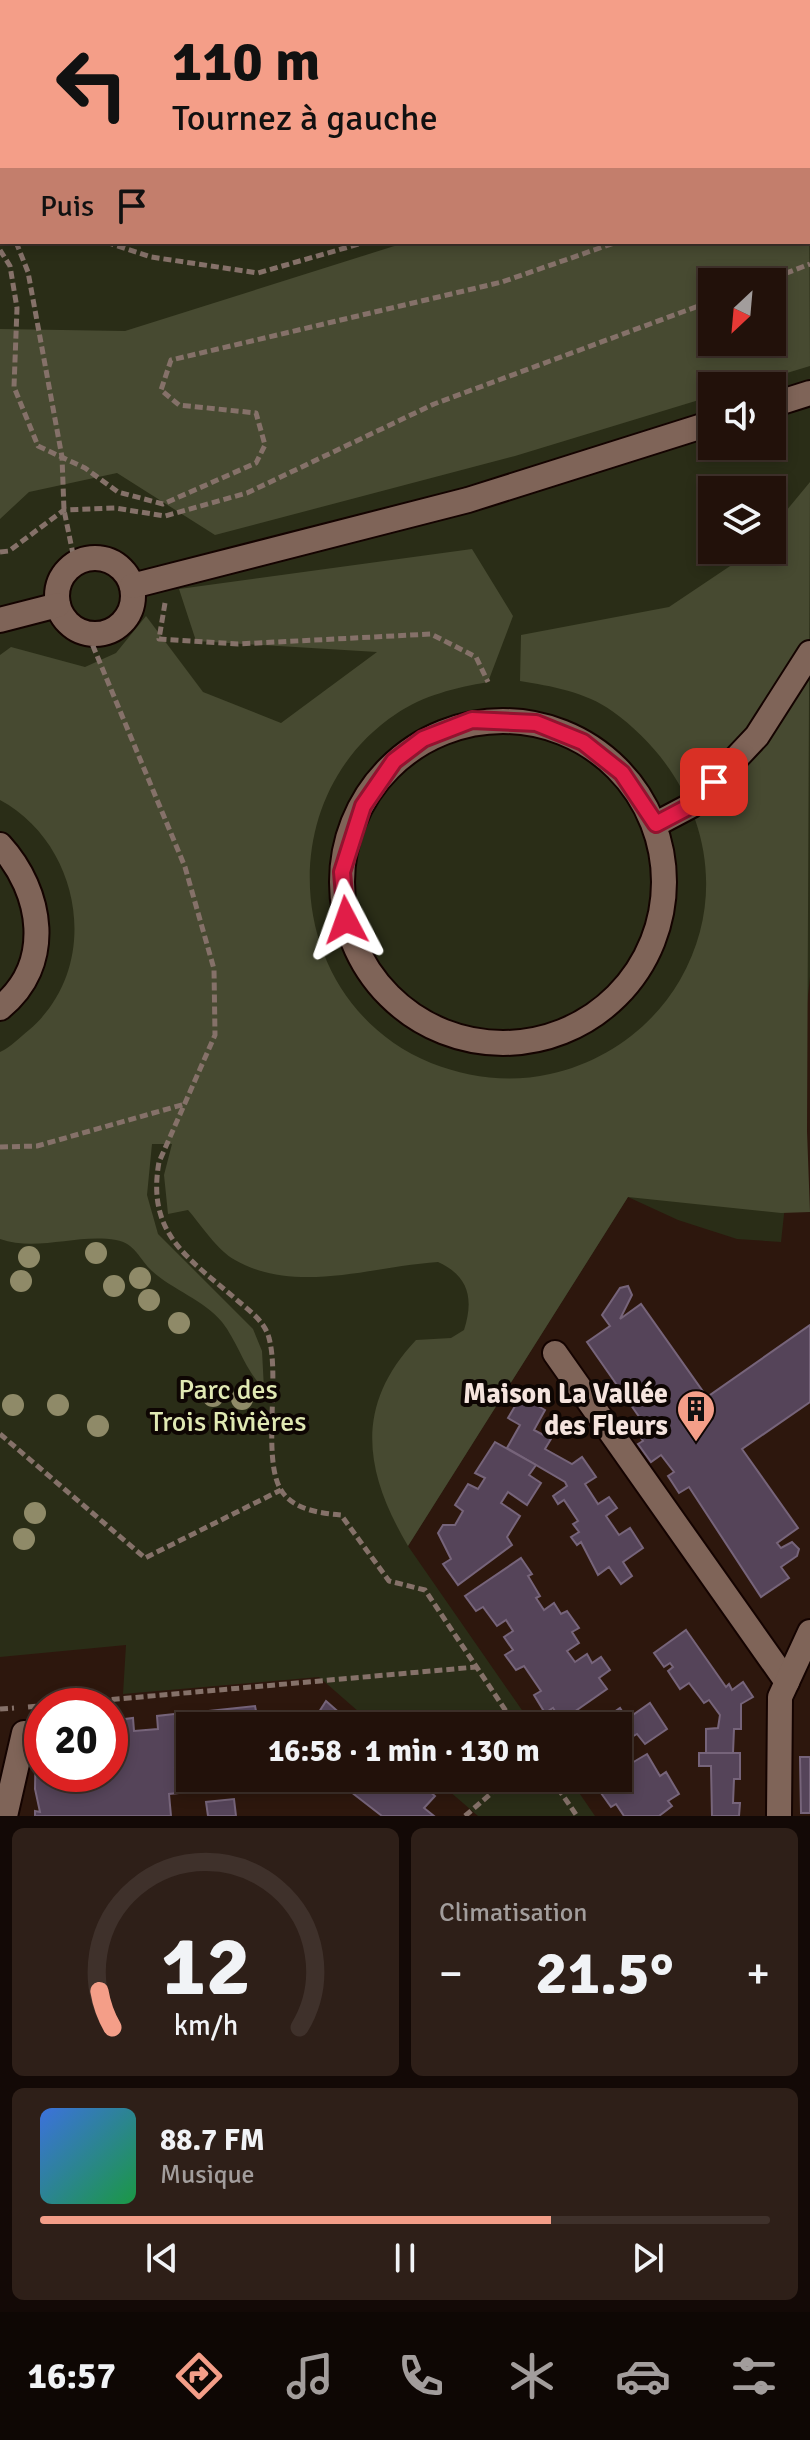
<!DOCTYPE html>
<html lang="fr">
<head>
<meta charset="utf-8">
<style>
	:root { --surface:#22110a; --page:#2e1f18; --text:#f1f3f6; --muted:#a29d9c; --line:#3f312b; --accent:#f49e88 }
	body { margin:0; font-family:Signika,sans-serif; background:var(--page); color:var(--text); height:100vh; display:flex; flex-direction:column; font-size:30px; white-space:nowrap }
	* { box-sizing:border-box; margin:0 }
	p { font-size:26px; color:var(--muted) }
	.icon { flex:none; width:44px; height:44px; fill:none; stroke:currentColor; stroke-width:2; stroke-linecap:round; stroke-linejoin:round }
	.map { position:relative; height:1816px; overflow:hidden }
	.side { display:flex; flex-direction:column; gap:12px; padding:12px; background:#130906; flex:1 }
	.side>* { flex:none }
	.hud { position:absolute; left:0px; top:0px; width:810px; height:244px; box-shadow:0 4px 12px #0003,0 0 0 2px var(--line); background:#f49e88; color:#111; overflow:hidden }
	.needle { width:52px; rotate:206deg }
	.tools { position:absolute; left:698px; top:268px; display:grid; gap:16px }
	.tools a { display:grid; place-items:center; width:88px; height:88px; border-radius:0px; background:var(--surface); box-shadow:0 4px 12px #0003,0 0 0 2px var(--line); font-size:40px }
	.speed { position:absolute; left:24px; top:1688px; display:flex; gap:16px; font-size:40px; font-weight:700; text-align:center }
	.speed>* { display:grid; place-content:center; width:104px; height:104px; border-radius:50%; background:var(--surface); box-shadow:0 4px 12px #0003,0 0 0 2px var(--line); line-height:1 }
	.speed .limit { border:12px solid #d22; background:#fff; color:#111 }
	.pin { position:absolute; display:grid; place-items:center; width:68px; height:68px; color:#fff; margin:-34px; border-radius:16px; box-shadow:0 4px 12px #0006 }
	.me { position:absolute; width:88px; margin:-44px; rotate:356deg; stroke-linejoin:round; filter:drop-shadow(0 0 6px #0008) }
	.turn { display:flex; align-items:center; gap:28px; height:168px; padding:0 40px; font-size:36px }
	.turn .icon { width:104px; height:104px; stroke-width:2.5 }
	.turn b { display:block; font-size:56px; line-height:68px }
	.then { display:flex; align-items:center; height:76px; padding:0 40px; background:#0003; gap:16px; font-size:30px }
	.big { font-size:60px; font-weight:700; line-height:1.1 }
	.side .widget { flex:1; display:flex; flex-direction:column; justify-content:center; gap:12px; min-width:0; padding:0 28px; border-radius:12px; background:var(--page) }
	.side .dial { align-items:center; gap:0 }
	.dial svg { height:208px; overflow:visible; fill:none; stroke:var(--line); stroke-width:7; stroke-linecap:round; text-anchor:middle }
	.dial text { fill:var(--text); stroke:none }
	.song { display:flex; align-items:center; gap:24px }
	.cover { width:96px; height:96px; border-radius:12px; background:linear-gradient(135deg,hsl(220 70% 55%),hsl(140 70% 35%)) }
	.played { height:8px; border-radius:4px; background:linear-gradient(90deg,var(--accent) 70%,var(--line) 70%) }
	.keys { display:flex; justify-content:space-around; direction:ltr }
	.heat { display:flex; justify-content:space-between; align-items:center; font-size:44px; direction:ltr }
	.side .tiles { flex:1; display:grid; gap:12px; grid-template-columns:1fr 1fr }
	.widget:last-child { grid-column:span 2 }
	.trip { position:absolute; left:176px; top:1712px; width:456px; height:80px; border-radius:0px; background:var(--surface); box-shadow:0 4px 12px #0003,0 0 0 2px var(--line); font-weight:700; line-height:80px; text-align:center }
	.tab-bar { display:flex; height:128px; justify-content:space-around; align-items:center; background:#0e0704; color:var(--muted) }
	.tab-bar .icon { width:56px; height:56px }
	.tab-bar .current { color:var(--accent) }
	.tab-bar b { font-size:36px; color:var(--text) }
	.map>svg:first-child { display:block }
</style>
</head>
<body>
<div class="map">
<svg width="810" height="1816" viewBox="0 0 810 1816">
	<rect width="100%" height="100%" fill="#2d170d"/>
	<g fill="#2a2d17" fill-rule="evenodd">
		<path d="M0,0H810V977L781,1242L737,1239L678,1220L628,1197L408,1546L533,1726H375L319,1677L123,1694L126,1645L0,1657ZM2,2H808V242H2ZM712,282H772V342H712ZM712,386H772V446H712ZM712,490H772V550H712Z"/>
		<path d="M434,1778H569L595,1816H478Z"/>
	</g>
	<g fill="#474a31" fill-rule="evenodd">
		<path d="M808,11L810,366L744,386H712V396L515,456L215,535L117,473L29,492L0,519V329L125,331L407,242H808ZM712,282H772V342H712Z"/>
		<path d="M810,482L807,1131L810,1212L781,1213L628,1197L408,1546C365,1473 353,1407 416,1340L451,1338L464,1330C474,1299 469,1276 438,1262C374,1266 296,1295 235,1260C217,1250 202,1226 188,1210L168,1214L164,1175L172,1144H152L147,1195L158,1234L253,1329L262,1351L264,1389C244,1369 239,1344 222,1322C204,1300 173,1290 152,1271C140,1260 135,1243 116,1240C78,1233 38,1252 0,1239V1052C11,1047 20,1037 29,1030C103,967 82,844 0,800V655L11,647L85,667L116,653L146,616L203,692L281,723L377,652L196,641L179,589L472,549L513,616L488,682C455,688 424,695 396,714C267,800 286,1004 431,1063C469,1078 510,1083 550,1074C605,1062 652,1028 680,980C735,884 699,773 612,711C586,692 551,686 520,681L521,635L669,607L754,550H772V528Z"/>
	</g>
	<g fill="#554459" stroke="#76647a" stroke-width="2">
		<path d="M628,1286L632,1295L620,1319L641,1304L707,1397L810,1325V1402L742,1449L798,1528L777,1543L781,1548L792,1542L799,1549L797,1556L781,1567L789,1578L761,1597L689,1487L679,1493L668,1476L674,1472L661,1455L651,1462L638,1444L643,1441L634,1427L642,1421L587,1342L610,1326L602,1315L620,1288Z"/>
		<path d="M521,1396L545,1410L534,1430L551,1439L545,1449L572,1464L582,1457L596,1477L585,1484L598,1504L609,1497L617,1508L606,1516L619,1535L630,1528L643,1548L623,1562L632,1576L621,1584L609,1567L598,1575L581,1542L577,1545L571,1537L579,1532L573,1524L578,1521L564,1500L558,1504L553,1496L567,1486L565,1482L507,1448L520,1425L508,1418Z"/>
		<path d="M495,1442L536,1465L529,1475L541,1483L527,1505L508,1492L501,1503L520,1516L507,1537L512,1545L458,1585L443,1564L451,1559L438,1533L443,1525H455L463,1511L455,1505L468,1484L478,1489L485,1478L475,1473Z"/>
		<path d="M521,1558L532,1574L528,1576L540,1596L536,1598L544,1610L554,1603L561,1614L567,1611L579,1628L572,1632L579,1643L567,1651L575,1662L587,1654L592,1663L601,1657L610,1670L599,1678L607,1689L561,1721L553,1708L545,1713L534,1695L541,1691L524,1666L516,1670L505,1655L513,1650L504,1637L513,1631L506,1620L497,1626L483,1607L476,1611L465,1596Z"/>
		<path d="M686,1630L726,1687L729,1684L732,1690L743,1682L753,1697L741,1704V1729H734L733,1753H706V1729L718,1728L720,1715L709,1700L704,1703L689,1683L680,1689L668,1671L673,1667L670,1663L664,1667L654,1653Z"/>
		<path d="M326,1701L342,1715L335,1723L338,1726H310Z"/>
		<path d="M650,1703L667,1729L645,1744L637,1734L618,1745V1726H594L620,1708L627,1719Z"/>
		<path d="M255,1706L259,1726H202L200,1712Z"/>
		<path d="M183,1713L188,1767L175,1768L178,1793L169,1794L171,1816H35V1811L40,1812L35,1789L36,1733L42,1730V1774H110V1721L133,1718L134,1731L158,1729L157,1716Z"/>
		<path d="M699,1753H740V1779H734L733,1803H740L739,1816H712L711,1766H699Z"/>
		<path d="M647,1754L660,1776L666,1772L679,1794L668,1801L672,1806L659,1816H624L616,1804L611,1807L596,1786L601,1782L598,1778H618V1755L625,1767Z"/>
		<path d="M800,1757H810V1813H801Z"/>
		<path d="M217,1778H279V1781L218,1787Z"/>
		<path d="M345,1778H387L404,1792L415,1779L435,1796L424,1808L434,1816H382L342,1785Z"/>
		<path d="M234,1799L236,1816H208L206,1802Z"/>
	</g>
	<g fill="none" stroke-linecap="round" stroke-linejoin="round">
		<defs>
			<g id="minor">
				<path d="M772,405L810,393"/>
				<circle cx="95" cy="596" r="38"/>
				<path d="M132,586L468,500L712,423"/>
				<path d="M0,620L58,605"/>
				<circle cx="503" cy="882" r="161"/>
				<path d="M656,824L692,805L757,736L810,653"/>
				<path d="M0,845C43,892 54,965 0,1008"/>
				<path d="M555,1353L787,1682"/>
				<path d="M5,1816L24,1733"/>
				<path d="M779,1816L780,1697L810,1632"/>
			</g>
		</defs>
		<use href="#minor" stroke="#140300" stroke-width="28"/>
		<g stroke="#857169" stroke-width="5" stroke-dasharray="8 4" stroke-linecap="butt">
			<path d="M72,2L73,0"/>
			<path d="M626,2L627,0"/>
			<path d="M0,110L2,109"/>
			<path d="M808,178L810,177"/>
			<path d="M0,210L2,215"/>
			<path d="M16,242L28,272L62,457L64,510L75,564"/>
			<path d="M106,242L151,257L258,273L366,242"/>
			<path d="M0,250L10,266L17,308L14,387L38,446L85,468L118,492L163,504L256,463L265,445L256,413L179,405L161,390L171,360L502,282L617,242"/>
			<path d="M763,282L810,264"/>
			<path d="M0,552L9,551L64,510L115,508L165,516L247,493L434,404L712,301"/>
			<path d="M165,603L159,639L238,644L431,634L476,657L488,682"/>
			<path d="M88,634L185,867L214,969L215,1035L159,1162C146,1235 189,1258 238,1301C250,1311 265,1322 269,1338C280,1378 262,1459 281,1490C293,1510 320,1513 341,1515L389,1581L425,1590L516,1726"/>
			<path d="M0,1147L37,1146L185,1104"/>
			<path d="M0,1434L145,1558L281,1490"/>
			<path d="M28,1707L476,1667"/>
			<path d="M0,1709L14,1708"/>
			<path d="M551,1778L577,1816"/>
			<path d="M465,1816L509,1778"/>
		</g>
		<use href="#minor" stroke="#7f6458" stroke-width="24"/>
	</g>
	<g fill="#8f8a68">
		<circle cx="96" cy="1253" r="11"/>
		<circle cx="29" cy="1257" r="11"/>
		<circle cx="140" cy="1278" r="11"/>
		<circle cx="21" cy="1281" r="11"/>
		<circle cx="114" cy="1286" r="11"/>
		<circle cx="149" cy="1300" r="11"/>
		<circle cx="179" cy="1323" r="11"/>
		<circle cx="213" cy="1396" r="11"/>
		<circle cx="242" cy="1399" r="11"/>
		<circle cx="13" cy="1405" r="11"/>
		<circle cx="58" cy="1405" r="11"/>
		<circle cx="98" cy="1426" r="11"/>
		<circle cx="35" cy="1513" r="11"/>
		<circle cx="24" cy="1539" r="11"/>
	</g>
	<g fill="none" stroke-linecap="round" stroke-linejoin="round">
		<defs>
			<path id="route" d="M346,920L342,872L363,806L394,761L423,739L472,720L536,723L583,742L622,773L656,824L692,805L714,782"/>
		</defs>
		<use href="#route" stroke="#92132f" stroke-width="20"/>
		<use href="#route" stroke="#e11d48" stroke-width="14"/>
	</g>
	<defs>
		<symbol id="building-pin" viewBox="-11 -11 22 30"><path d="M0 17L-7.5 6A9.5 9.5 0 1 1 7.5 6Z" fill="#f49e88" stroke="#0e0603"/><path d="M-4-6H4V6H1V3H-1V6H-4ZM-2.5-4.3h1.7v1.8h-1.7ZM.8-4.3h1.7v1.8H.8ZM-2.5-1h1.7V.8h-1.7ZM.8-1h1.7V.8H.8Z" fill="#111"/></symbol>
	</defs>
	<g fill-rule="evenodd">
		<use href="#building-pin" x="674" y="1387" width="44" height="60"/>
	</g>
	<g text-anchor="middle" stroke-width="8" stroke-linejoin="round" paint-order="stroke">
		<g font-size="28" fill="#e0e9b3" stroke="#0e0603">
			<text x="228" y="1399">Parc des<tspan x="228" dy="32">Trois Rivières</tspan></text>
		</g>
		<g font-size="28" font-weight="bold" fill="#f5e4de" stroke="#0e0603" text-anchor="end">
			<text x="668" y="1403">Maison La Vallée<tspan x="668" dy="32">des Fleurs</tspan></text>
		</g>
	</g>
</svg>
<div class="tools">
<a><svg class="needle" viewBox="-14 -14 28 28"><path d="M0-13l5 13h-10z" fill="#e53935"/><path d="M0 13l5-13h-10z" fill="#a29d9c"/></svg></a>
<a><svg class="icon" aria-label="sound" viewBox="0 0 24 24"><path d="M4 9h4l5-4v14l-5-4H4zM17 9q2 3 0 6"/></svg></a>
<a><svg class="icon" aria-label="layers" viewBox="0 0 24 24"><path d="M12 4l9 5-9 5-9-5zM3 14l9 5 9-5"/></svg></a>
</div>
<div class="speed"><div class="limit">20</div></div>
<div class="pin" style="left:714px;top:782px;background:#d93025"><svg class="icon" aria-label="arrive" viewBox="0 0 24 24"><path d="M6 21V4h12l-3 4 3 4H6"/></svg></div>
<svg class="me" style="left:346px;top:920px" viewBox="-20 -20 40 40"><path d="M0-17L14 15 0 8-14 15z" fill="#e11d48" stroke="#fff" stroke-width="4"/></svg>
<div class="trip">16:58 · 1 min · 130 m</div>
<div class="hud">
<div class="turn"><svg class="icon" aria-label="left" viewBox="0 0 24 24"><path d="M17 20v-9H6M10 6l-5 5 5 5"/></svg><div><b>110 m</b>Tournez à gauche</div></div>
<div class="then">Puis<svg class="icon" aria-label="arrive" viewBox="0 0 24 24"><path d="M6 21V4h12l-3 4 3 4H6"/></svg></div>
</div>
</div>
<section class="side">
<div class="tiles">
<div class="widget dial"><svg viewBox="0 0 100 80">
<path d="M14 69A42 42 0 1 1 86 69"/>
<path d="M14 69A42 42 0 0 1 9 55" stroke="#f49e88"/>
<text x="50" y="56" font-size="32" font-weight="700">12</text>
<text x="50" y="72" font-size="11">km/h</text>
</svg></div>
<div class="widget"><p>Climatisation</p>
<div class="heat"><a>−</a><b class="big">21.5°</b><a>+</a></div>
</div>
<div class="widget">
<div class="song"><i class="cover"></i><div><b>88.7 FM</b><p>Musique</p></div></div>
<div class="played"></div>
<div class="keys"><svg class="icon" aria-label="previous" viewBox="0 0 24 24"><path d="M18 5L8 12l10 7zM5 5v14"/></svg><svg class="icon" aria-label="pause" viewBox="0 0 24 24"><path d="M8 5v14M16 5v14"/></svg><svg class="icon" aria-label="next" viewBox="0 0 24 24"><path d="M6 5l10 7-10 7zM19 5v14"/></svg></div>
</div>
</div>
</section>
<nav class="tab-bar">
<b>16:57</b>
<svg class="icon current" aria-label="directions" viewBox="0 0 24 24"><path d="M12 3l9 9-9 9-9-9zM9 14v-3h6M13 9l2 2-2 2"/></svg>
<svg class="icon" aria-label="music" viewBox="0 0 24 24"><path d="M9 18V5l10-2v13"/><circle cx="6" cy="18" r="3"/><circle cx="16" cy="16" r="3"/></svg>
<svg class="icon" aria-label="phone" viewBox="0 0 24 24"><path d="M5 4h4l2 5-3 2q2 4 5 5l2-3 5 2v4C11 20 4 13 5 4z"/></svg>
<svg class="icon" aria-label="climate" viewBox="0 0 24 24"><path d="M12 3v18M4 7l16 10M4 17L20 7"/></svg>
<svg class="icon" aria-label="car" viewBox="0 0 24 24"><path d="M5 17H2v-5l4-1 3-4h7l3 4 3 1v5h-3M9 17h6M6 11h13"/><circle cx="7" cy="17" r="2"/><circle cx="17" cy="17" r="2"/></svg>
<svg class="icon" aria-label="filters" viewBox="0 0 24 24"><path d="M4 7h16M4 17h16"/><circle cx="9" cy="7" r="2"/><circle cx="15" cy="17" r="2"/></svg>
</nav>
</body>
</html>
